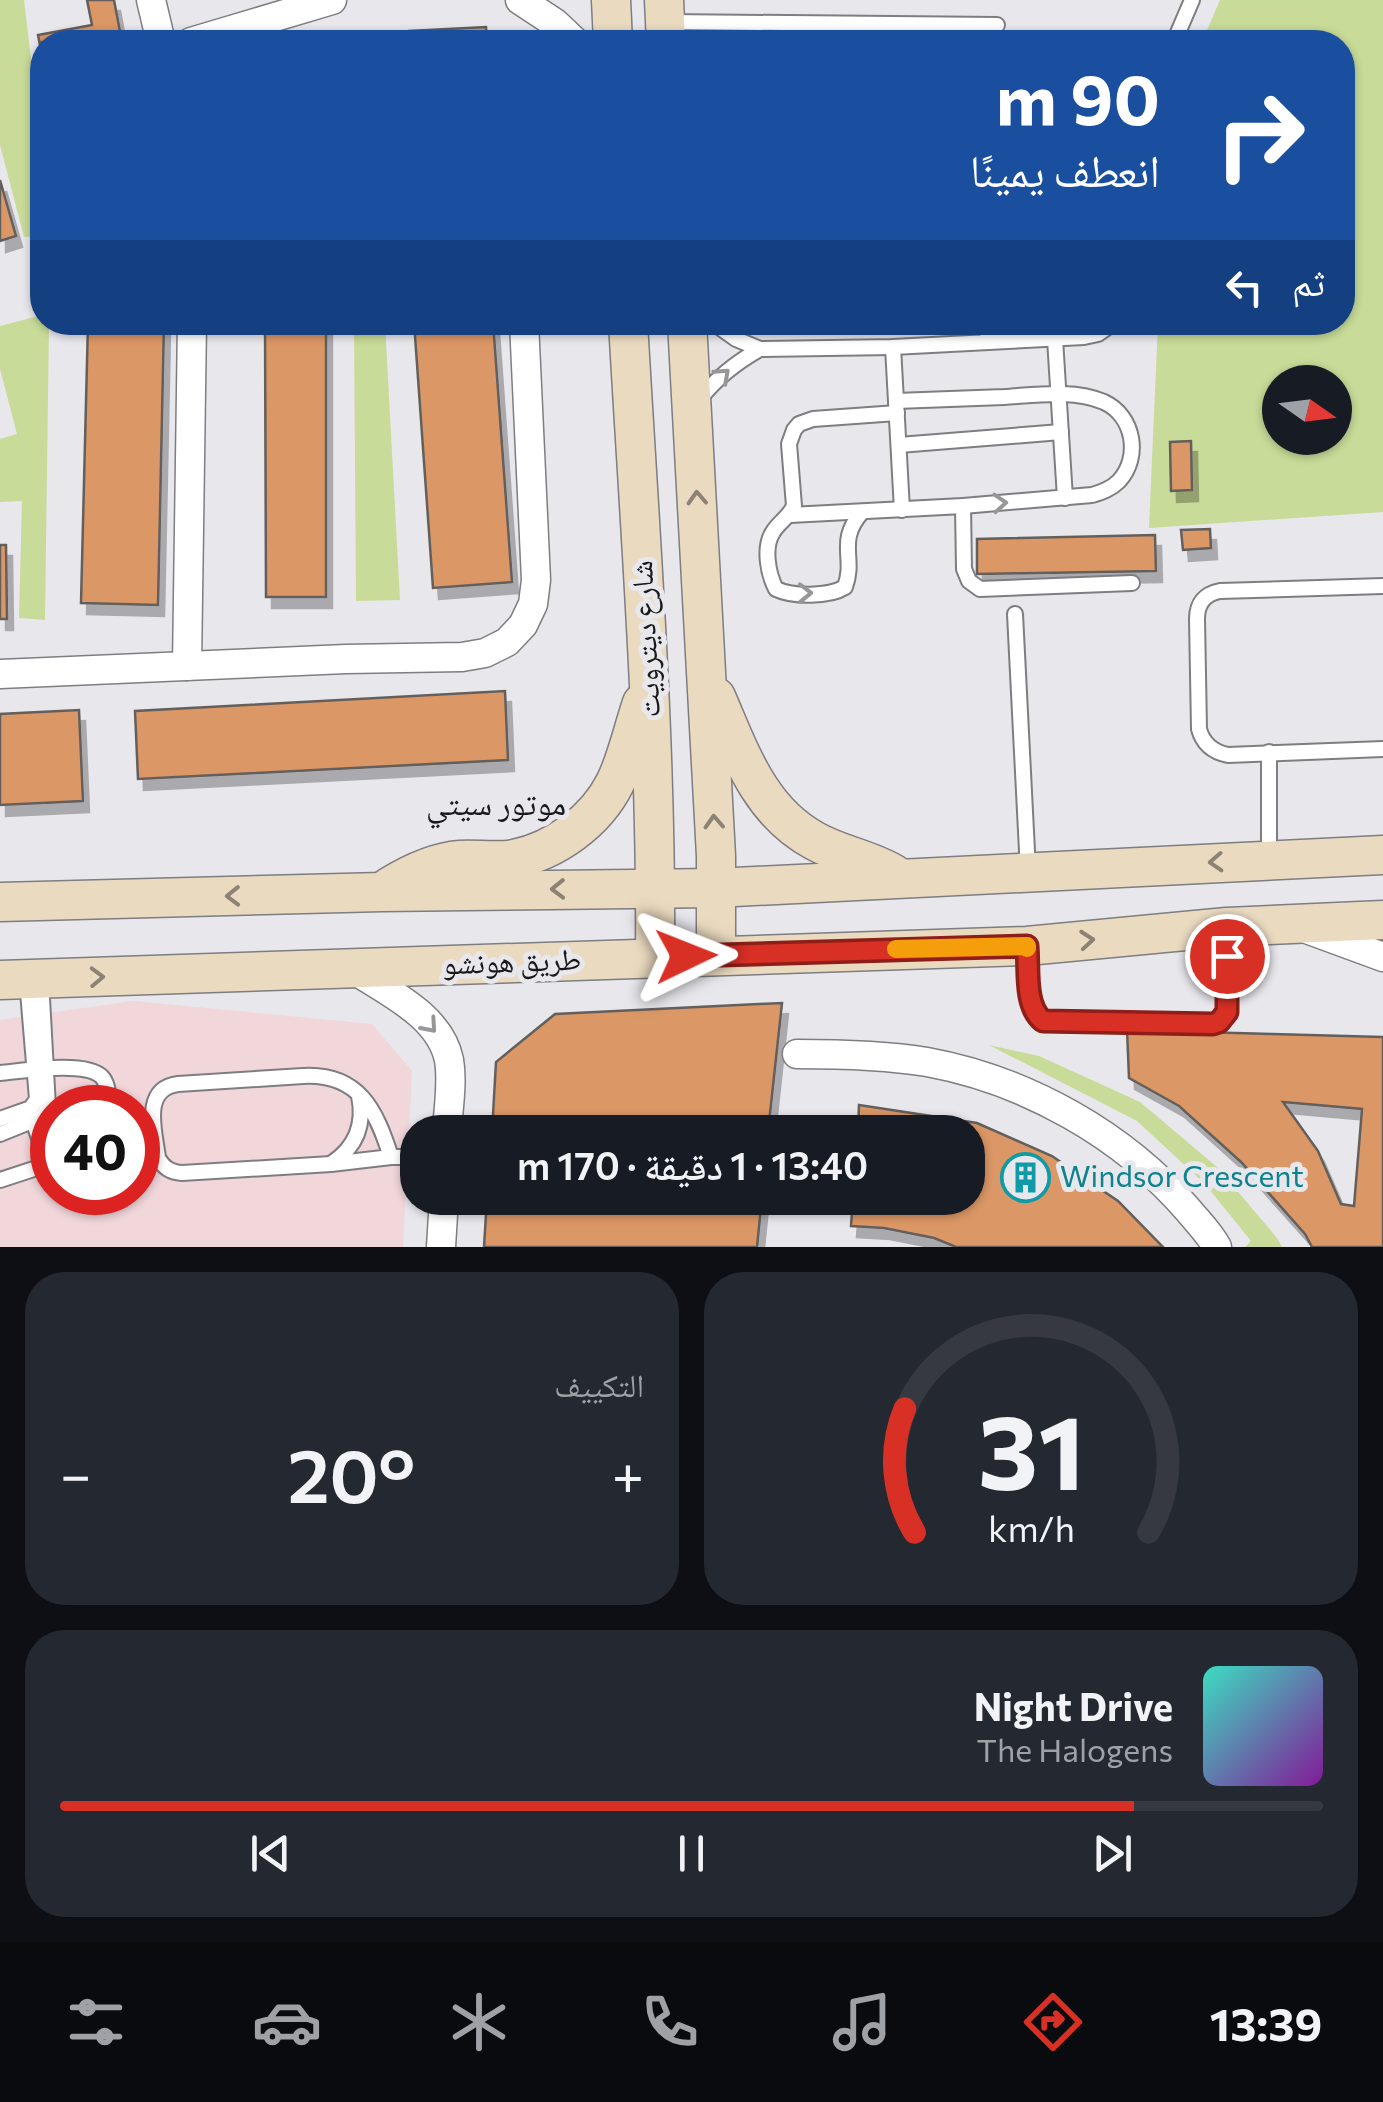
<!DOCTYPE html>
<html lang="ar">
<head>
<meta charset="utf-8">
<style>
	:root { --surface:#171b24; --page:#242831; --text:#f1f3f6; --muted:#9ea1a6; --line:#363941; --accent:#d93025 }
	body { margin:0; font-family:Commissioner,"Noto Naskh Arabic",sans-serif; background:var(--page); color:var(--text); direction:rtl; height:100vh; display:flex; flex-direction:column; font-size:38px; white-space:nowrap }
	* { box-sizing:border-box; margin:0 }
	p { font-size:32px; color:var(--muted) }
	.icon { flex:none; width:55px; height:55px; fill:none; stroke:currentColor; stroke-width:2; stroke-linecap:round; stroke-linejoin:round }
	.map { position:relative; height:1247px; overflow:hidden; direction:ltr }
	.drawer { display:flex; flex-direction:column; gap:25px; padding:25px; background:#0d0f14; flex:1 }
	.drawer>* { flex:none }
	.top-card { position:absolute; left:30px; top:30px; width:1325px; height:305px; border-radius:40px; box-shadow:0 2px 8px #0004; direction:rtl; background:#1a4fa0; color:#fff; overflow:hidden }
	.needle { width:65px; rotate:104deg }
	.tools { position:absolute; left:1262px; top:365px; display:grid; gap:20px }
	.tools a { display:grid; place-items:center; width:90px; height:90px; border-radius:50%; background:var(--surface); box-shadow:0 2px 8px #0004; font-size:50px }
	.speed { position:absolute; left:30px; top:1085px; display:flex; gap:20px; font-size:50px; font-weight:700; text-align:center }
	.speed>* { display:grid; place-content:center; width:130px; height:130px; border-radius:50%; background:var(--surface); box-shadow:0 2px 8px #0004; line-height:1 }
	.speed .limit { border:15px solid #d22; background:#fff; color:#111 }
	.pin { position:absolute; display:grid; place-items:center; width:85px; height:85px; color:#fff; margin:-42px; border:5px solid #fff; border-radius:50%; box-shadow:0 2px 10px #0007 }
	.me { position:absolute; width:110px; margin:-55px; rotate:88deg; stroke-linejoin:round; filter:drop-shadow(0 0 8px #0008) }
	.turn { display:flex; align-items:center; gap:35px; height:210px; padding:0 30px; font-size:45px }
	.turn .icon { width:130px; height:130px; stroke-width:2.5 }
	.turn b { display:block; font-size:70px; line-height:85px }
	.then { display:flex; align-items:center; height:95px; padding:0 30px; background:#0003; gap:20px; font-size:38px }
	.big { font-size:75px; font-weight:600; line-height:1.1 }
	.drawer .widget { flex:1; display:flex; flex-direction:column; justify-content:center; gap:15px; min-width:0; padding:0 35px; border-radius:40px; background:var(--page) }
	.drawer .dial { align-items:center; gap:0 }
	.dial svg { height:260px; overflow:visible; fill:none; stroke:var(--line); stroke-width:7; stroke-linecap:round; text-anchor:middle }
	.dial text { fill:var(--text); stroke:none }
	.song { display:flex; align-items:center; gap:30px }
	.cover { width:120px; height:120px; border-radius:15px; background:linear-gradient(135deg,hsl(170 70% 55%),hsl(290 70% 35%)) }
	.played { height:10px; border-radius:5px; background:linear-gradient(90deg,var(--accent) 85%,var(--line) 85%) }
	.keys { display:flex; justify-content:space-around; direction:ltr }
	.heat { display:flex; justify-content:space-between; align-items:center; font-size:55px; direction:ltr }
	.drawer .tiles { flex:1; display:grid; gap:25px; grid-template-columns:1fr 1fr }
	.widget:last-child { grid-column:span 2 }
	.trip { position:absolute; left:400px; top:1115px; width:585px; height:100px; border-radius:40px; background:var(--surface); box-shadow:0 2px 8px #0004; font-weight:600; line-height:100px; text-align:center; direction:rtl }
	.tab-bar { display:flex; height:160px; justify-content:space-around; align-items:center; background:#090b0e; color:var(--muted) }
	.tab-bar .icon { width:70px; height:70px }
	.tab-bar .current { color:var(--accent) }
	.tab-bar b { font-size:45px; color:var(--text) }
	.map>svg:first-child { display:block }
</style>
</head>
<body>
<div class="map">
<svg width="1383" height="1247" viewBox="0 0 1383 1247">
	<defs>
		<filter id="shadow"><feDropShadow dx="6" dy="11" stdDeviation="0" flood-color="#0004"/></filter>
	</defs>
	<rect width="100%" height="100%" fill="#e8e7ec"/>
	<path fill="#f1d6da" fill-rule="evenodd" d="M133,1001L372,1024L412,1071L403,1247H0V1020ZM52,1108H138V1192H52Z"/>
	<g fill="#c8db98" fill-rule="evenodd">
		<path d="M0,0H24L42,150V236L24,237L0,145Z"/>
		<path d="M1220,0H1383V512L1149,528L1158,323L1342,322V42H1202ZM1280,382H1335V438H1280Z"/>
		<path d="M42,315V322L49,323L45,620L19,618L22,501L0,502V439L17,434L0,369V326Z"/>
		<path d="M354,323H385L400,600L356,601Z"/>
		<path d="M989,1045L1039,1056L1140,1102L1217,1167L1277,1238L1282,1247H1245L1251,1241L1205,1184L1137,1121Z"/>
	</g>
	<g fill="#db9765" stroke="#635f5c" stroke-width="2.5" fill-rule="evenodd" filter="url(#shadow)">
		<path d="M87,0H114L122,42H42V56L38,35L92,25Z"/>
		<path d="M486,27L487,42H409V31Z"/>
		<path d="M0,180L16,236L0,241Z"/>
		<path d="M88,322H164L158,605L81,603Z"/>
		<path d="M265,322H326V597H266Z"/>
		<path d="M414,322H493L512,582L433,588Z"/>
		<path d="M1191,441L1192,490L1171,491L1170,442Z"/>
		<path d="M1210,529L1211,548L1183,550L1181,530Z"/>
		<path d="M1155,535L1156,571L977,574V539Z"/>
		<path d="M0,545H6L7,619H0Z"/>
		<path d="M505,691L508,760L138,779L135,711Z"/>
		<path d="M79,710L83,801L0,805V714Z"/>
		<path d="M782,1003L768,1132H492L496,1062L555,1014Z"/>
		<path d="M1127,1030L1383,1037V1247H1312L1305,1234L1241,1162L1179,1106L1129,1078ZM1283,1102L1362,1109L1354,1206L1341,1204L1318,1151Z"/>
		<path d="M859,1105L977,1123L1052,1156L1118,1201L1163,1247H956L934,1238L884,1228L851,1226L853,1198H968V1132H858Z"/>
		<path d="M487,1198H762L757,1247H484Z"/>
	</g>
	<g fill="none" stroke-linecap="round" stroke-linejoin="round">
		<defs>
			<g id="lane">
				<path d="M666,22L997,25"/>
				<path d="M1174,42L1192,0"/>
				<path d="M712,322L736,339L760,349L893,347L1084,337L1098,334L1115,322"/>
				<path d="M987,322L988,342"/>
				<path d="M1055,339L1065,498"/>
				<path d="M893,347L902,510"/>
				<path d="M700,399C717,377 737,362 760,349"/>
				<path d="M899,445L1061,432"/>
				<path d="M963,506L964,569L969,581L980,589L1132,583"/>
				<path d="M862,512C836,542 856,557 845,587C829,597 793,597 776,589C768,574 763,547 773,532C779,522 789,517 794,506L789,444L794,430L799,424L813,419L897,413"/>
				<path d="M790,515L963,506L1092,495C1102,492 1111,489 1119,481C1141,457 1134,416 1104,402C1074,389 1036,395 1004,397C968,398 932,400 896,401"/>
				<path d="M1383,586L1220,591C1205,594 1197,603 1197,619L1199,729C1203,744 1213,752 1228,755L1383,749"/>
				<path d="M1015,614L1028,871"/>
				<path d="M1269,856V752"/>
				<path d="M1027,946L1032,1008L1038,1018L1043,1021L1213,1024L1219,1022L1227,1012V927"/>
				<path d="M0,1073C22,1071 86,1060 102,1077C109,1085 108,1097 110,1108"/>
				<path d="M303,1076C359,1073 376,1110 391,1157L331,1164L182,1173C170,1172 164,1168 158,1158C155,1132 141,1089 178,1084Z"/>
				<path d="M0,1119L31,1108L37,1099L27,980"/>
				<path d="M33,1121L48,1164"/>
				<path d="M0,1134L42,1117L48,1107L41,980"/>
				<path d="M391,1157H418"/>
				<path d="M332,1163C356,1147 365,1125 359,1096"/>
				<path d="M0,1180L52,1163"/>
			</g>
			<g id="street">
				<path d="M151,0L161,42"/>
				<path d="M520,0L555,23L575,42"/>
				<path d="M191,42L332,0"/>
				<path d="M187,666L192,322"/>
				<path d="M0,674L346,659L462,657L485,653L507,642L523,625L533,604L536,580L524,322"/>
				<path d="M1304,928L1383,957"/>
				<path d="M353,969C387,992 440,1015 449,1060C453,1083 448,1109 447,1132"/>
				<path d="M797,1054C841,1054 884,1055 927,1062C1026,1080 1124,1135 1189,1211C1199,1223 1210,1234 1217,1247"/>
				<path d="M441,1247L444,1198"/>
			</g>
			<g id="secondary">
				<path d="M611,0L613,42"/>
				<path d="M664,0L666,42"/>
				<path d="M628,322C640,534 657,745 655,957"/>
				<path d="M687,322L716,856V955"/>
				<path d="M716,697C740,752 759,811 815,841C840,855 869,859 894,874"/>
				<path d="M389,887C410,874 435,862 460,860C478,859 497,862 514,859C555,851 596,821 615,783C627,759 633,729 642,703"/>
				<path d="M0,902L382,892L715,888L1383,855"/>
				<path d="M0,980L1027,946L1227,927L1383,920"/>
			</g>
		</defs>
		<use href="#lane" stroke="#7e7d82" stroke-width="18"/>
		<use href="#street" stroke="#7e7d82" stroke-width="31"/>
		<use href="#secondary" stroke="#7e7d82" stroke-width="41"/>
		<use href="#lane" stroke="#fff" stroke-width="14"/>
		<use href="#street" stroke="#fff" stroke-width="28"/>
		<use href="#secondary" stroke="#eadac0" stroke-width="38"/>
	</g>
	<defs><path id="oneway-chevron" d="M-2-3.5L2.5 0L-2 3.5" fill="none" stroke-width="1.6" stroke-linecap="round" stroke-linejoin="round" transform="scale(2.5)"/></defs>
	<g stroke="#989798">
		<use href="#oneway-chevron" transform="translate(723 375) rotate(-42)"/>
		<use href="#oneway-chevron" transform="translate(1000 503) rotate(-4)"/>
		<use href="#oneway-chevron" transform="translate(805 593) rotate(-1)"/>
		<use href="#oneway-chevron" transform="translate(430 1026) rotate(49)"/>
	</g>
	<g stroke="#8c8375">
		<use href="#oneway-chevron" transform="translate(697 498) rotate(-93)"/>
		<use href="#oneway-chevron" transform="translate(714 822) rotate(-93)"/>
		<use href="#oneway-chevron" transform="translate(1216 862) rotate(177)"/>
		<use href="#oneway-chevron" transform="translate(558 889) rotate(179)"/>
		<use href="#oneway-chevron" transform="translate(233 896) rotate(179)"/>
		<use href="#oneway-chevron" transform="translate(1087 940) rotate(-5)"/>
		<use href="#oneway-chevron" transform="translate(97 977) rotate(-2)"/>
	</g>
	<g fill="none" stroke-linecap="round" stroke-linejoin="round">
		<defs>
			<path id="route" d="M686,956L1027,946C1029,969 1024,1006 1043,1021L1213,1024L1219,1022L1227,1012V956"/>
		</defs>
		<use href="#route" stroke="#8d1f18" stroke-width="25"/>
		<use href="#route" stroke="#d93025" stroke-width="18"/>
		<path stroke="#f59e0b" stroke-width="18" d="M896,949L1027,946V948"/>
	</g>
	<defs>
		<symbol id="building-ring" viewBox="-11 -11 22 22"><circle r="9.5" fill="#e8e7ec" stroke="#0f9aa8" stroke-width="1.5"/><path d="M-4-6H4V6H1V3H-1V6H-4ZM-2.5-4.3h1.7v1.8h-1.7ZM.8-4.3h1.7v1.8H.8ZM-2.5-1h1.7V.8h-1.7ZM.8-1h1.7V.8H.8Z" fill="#0f9aa8"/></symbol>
	</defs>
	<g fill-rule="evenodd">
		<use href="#building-ring" x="998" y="1150" width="55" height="55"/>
	</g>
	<g text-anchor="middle" stroke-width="10" stroke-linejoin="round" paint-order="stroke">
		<g font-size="30" fill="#19181a" stroke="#e8e7ec">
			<text transform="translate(646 639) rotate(-93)" y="10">شارع ديترويت</text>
			<text transform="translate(512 962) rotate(-2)" y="10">طريق هونشو</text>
		</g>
		<g font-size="30" fill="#0d838f" stroke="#e8e7ec" text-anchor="start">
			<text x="1060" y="1187">Windsor Crescent</text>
		</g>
		<g font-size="32" fill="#19181a" stroke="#e8e7ec">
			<text x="496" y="815">موتور سيتي</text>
		</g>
	</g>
</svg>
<div class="tools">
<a><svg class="needle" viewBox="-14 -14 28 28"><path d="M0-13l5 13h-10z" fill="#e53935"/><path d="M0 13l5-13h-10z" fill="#9ea1a6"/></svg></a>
</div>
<div class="speed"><div class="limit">40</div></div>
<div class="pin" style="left:1227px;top:956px;background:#d93025"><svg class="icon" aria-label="arrive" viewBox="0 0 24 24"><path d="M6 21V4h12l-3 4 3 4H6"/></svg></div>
<svg class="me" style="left:686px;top:956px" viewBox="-20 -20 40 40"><path d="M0-17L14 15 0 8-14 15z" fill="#d93025" stroke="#fff" stroke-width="4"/></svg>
<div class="trip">13:40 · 1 دقيقة · 170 m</div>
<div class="top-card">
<div class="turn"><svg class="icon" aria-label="right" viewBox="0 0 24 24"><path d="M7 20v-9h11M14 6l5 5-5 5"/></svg><div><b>90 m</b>انعطف يمينًا</div></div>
<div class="then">ثم<svg class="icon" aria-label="left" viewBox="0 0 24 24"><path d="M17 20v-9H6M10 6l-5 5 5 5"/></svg></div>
</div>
</div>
<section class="drawer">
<div class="tiles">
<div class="widget dial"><svg viewBox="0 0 100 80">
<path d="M14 69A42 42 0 1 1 86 69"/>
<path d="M14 69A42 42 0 0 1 11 31" stroke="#d93025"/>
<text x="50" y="56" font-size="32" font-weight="700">31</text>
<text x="50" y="72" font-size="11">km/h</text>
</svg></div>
<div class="widget"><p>التكييف</p>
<div class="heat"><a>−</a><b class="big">20°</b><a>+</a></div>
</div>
<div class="widget">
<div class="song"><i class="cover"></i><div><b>Night Drive</b><p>The Halogens</p></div></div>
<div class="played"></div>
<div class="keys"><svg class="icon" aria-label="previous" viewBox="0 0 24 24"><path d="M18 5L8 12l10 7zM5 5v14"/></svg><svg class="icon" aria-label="pause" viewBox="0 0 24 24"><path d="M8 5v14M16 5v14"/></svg><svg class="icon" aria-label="next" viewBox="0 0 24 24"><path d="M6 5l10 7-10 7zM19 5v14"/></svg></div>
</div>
</div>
</section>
<nav class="tab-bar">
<b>13:39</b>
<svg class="icon current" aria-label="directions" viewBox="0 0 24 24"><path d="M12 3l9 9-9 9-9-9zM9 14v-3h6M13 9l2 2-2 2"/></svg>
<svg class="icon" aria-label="music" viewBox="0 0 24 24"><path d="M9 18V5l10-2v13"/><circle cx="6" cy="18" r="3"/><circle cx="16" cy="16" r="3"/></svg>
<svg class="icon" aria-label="phone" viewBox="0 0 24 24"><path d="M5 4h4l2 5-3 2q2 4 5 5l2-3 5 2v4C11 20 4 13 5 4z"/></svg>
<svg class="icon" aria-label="climate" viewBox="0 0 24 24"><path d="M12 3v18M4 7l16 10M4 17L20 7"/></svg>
<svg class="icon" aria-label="car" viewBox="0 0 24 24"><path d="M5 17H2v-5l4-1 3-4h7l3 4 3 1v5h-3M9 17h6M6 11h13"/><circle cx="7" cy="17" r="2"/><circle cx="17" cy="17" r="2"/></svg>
<svg class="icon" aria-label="filters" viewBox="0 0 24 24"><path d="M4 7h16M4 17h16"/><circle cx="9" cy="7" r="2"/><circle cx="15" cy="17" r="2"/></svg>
</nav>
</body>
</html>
